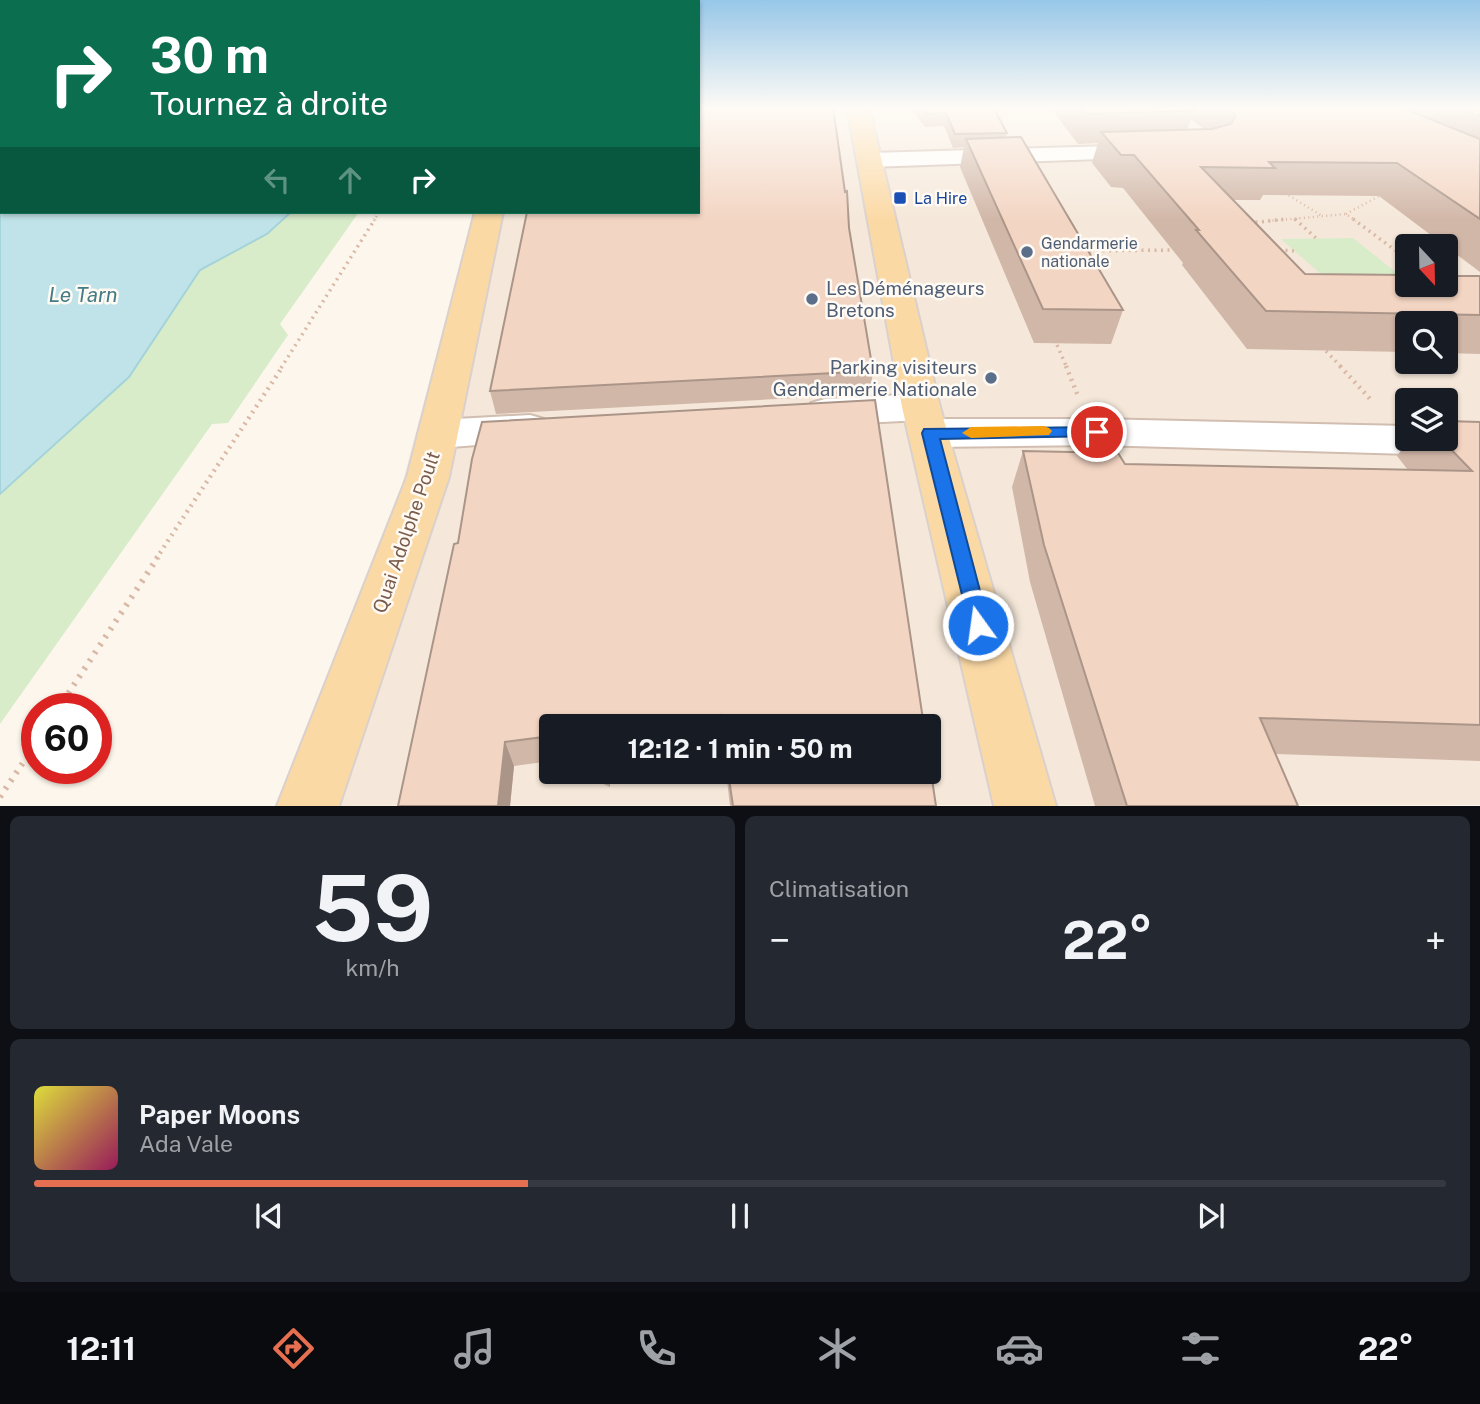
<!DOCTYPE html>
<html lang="fr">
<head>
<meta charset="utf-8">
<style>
	:root { --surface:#171b24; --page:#242831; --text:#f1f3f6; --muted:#9ea1a6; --line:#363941; --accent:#e76f51 }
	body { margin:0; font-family:"Public Sans",sans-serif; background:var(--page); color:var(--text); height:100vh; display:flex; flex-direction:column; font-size:26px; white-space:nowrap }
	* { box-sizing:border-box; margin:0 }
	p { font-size:23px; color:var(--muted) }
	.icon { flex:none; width:38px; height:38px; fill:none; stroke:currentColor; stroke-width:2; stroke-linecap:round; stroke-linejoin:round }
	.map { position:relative; height:806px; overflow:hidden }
	.drawer { display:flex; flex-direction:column; gap:10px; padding:10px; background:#0d0f14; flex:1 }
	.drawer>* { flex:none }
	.guide { position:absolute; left:0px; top:0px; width:700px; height:214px; box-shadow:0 2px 5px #0004; background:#0b6e4f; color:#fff; overflow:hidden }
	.needle { width:46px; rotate:158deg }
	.fabs { position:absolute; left:1395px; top:234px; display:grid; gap:14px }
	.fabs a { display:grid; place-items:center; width:63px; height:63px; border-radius:7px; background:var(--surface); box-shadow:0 2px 5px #0004; font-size:35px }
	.speed { position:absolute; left:21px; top:693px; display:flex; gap:14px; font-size:35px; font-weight:700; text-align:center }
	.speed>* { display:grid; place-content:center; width:91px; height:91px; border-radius:50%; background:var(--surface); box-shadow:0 2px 5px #0004; line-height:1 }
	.speed .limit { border:10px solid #d22; background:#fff; color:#111 }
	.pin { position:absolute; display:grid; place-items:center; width:60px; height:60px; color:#fff; margin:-30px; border:4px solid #fff; border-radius:50%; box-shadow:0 2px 7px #0007 }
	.me { position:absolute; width:77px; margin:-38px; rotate:346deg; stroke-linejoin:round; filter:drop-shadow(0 0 5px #0008) }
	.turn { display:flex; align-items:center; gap:24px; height:147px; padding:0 35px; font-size:32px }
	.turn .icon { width:91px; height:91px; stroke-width:2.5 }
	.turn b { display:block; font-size:49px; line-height:60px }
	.lanes { display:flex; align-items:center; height:66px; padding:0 35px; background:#0003; justify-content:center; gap:35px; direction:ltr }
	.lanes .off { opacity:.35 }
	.big { font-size:52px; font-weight:700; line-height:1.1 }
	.drawer .card { flex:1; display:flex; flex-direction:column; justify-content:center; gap:10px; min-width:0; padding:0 24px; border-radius:10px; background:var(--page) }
	.drawer .dial { align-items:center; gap:0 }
	.dial b { font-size:91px; line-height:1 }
	.song { display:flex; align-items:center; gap:21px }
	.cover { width:84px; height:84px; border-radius:10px; background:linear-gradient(135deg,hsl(60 70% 55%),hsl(330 70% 35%)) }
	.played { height:7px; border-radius:4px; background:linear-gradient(90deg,var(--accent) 35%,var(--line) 35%) }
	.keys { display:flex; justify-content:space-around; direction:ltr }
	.heat { display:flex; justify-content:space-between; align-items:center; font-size:38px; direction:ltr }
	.drawer .tiles { flex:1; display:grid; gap:10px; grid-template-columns:1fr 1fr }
	.card:last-child { grid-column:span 2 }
	.trip { position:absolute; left:539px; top:714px; width:402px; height:70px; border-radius:7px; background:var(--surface); box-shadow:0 2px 5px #0004; font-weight:700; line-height:70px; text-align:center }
	.tab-bar { display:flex; height:112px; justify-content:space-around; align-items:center; background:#090b0e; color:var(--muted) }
	.tab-bar .icon { width:49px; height:49px }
	.tab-bar .current { color:var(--accent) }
	.tab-bar b { font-size:32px; color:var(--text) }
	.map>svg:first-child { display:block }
</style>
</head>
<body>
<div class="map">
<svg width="1480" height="806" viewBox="0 0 1480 806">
	<rect width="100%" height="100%" fill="#fdf6ec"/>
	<path fill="#f5e8da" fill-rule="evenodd" d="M698,107H1480V805L317,806L444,326L481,212H698ZM1407,247H1446V285H1407ZM1407,324H1446V362H1407ZM1407,401H1446V439H1407ZM551,726H929V772H551Z"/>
	<g fill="#d8ecc9">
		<path d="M291,212H359L280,324L288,335L228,423L212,424L0,724V494L129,377L200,270L267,234Z"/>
		<path d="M1353,238L1398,274L1322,275L1281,239Z"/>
	</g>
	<path fill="#bfe3e8" stroke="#a5d3da" stroke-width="2" d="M0,107L2,212H291L267,234L200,270L129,377L0,494Z"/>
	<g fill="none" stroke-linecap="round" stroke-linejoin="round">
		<defs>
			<g id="minor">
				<path d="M1147,145L1156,147L1159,152L1156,157L870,167L861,165L858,160L861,155L870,153Z"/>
				<path d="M921,394L935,398L940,407L935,416L921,420L825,425L811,421L805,412L811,403L825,399Z"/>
				<path d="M530,415L544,419L550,428L544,437L530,441L438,448L424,444L418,434L424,424L438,420Z"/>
				<path d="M930,419H1097L1407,426V439H1446V427L1480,428V456L1097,445L930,447L916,443L910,433L916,423Z"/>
			</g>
			<g id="major">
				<path d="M847,107H869L940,407L1056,806H994L902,407Z"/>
				<path d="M475,212H503L449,477L339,806H277L407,477Z"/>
			</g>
		</defs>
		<use href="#minor" stroke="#d1beb0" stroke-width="4"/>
		<use href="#major" stroke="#dad1cd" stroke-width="4"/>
		<g stroke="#d9b8a5" stroke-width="2.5" stroke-dasharray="1 3.5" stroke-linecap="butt">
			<path d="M1285,193L1322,216"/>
			<path d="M1346,214L1379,196"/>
			<path d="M1294,219L1297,221"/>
			<path d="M374,221L379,212"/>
			<path d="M1268,221L1346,214L1356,221"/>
		</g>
		<g stroke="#d9b8a5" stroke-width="3.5" stroke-dasharray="2 4.5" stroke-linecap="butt">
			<path d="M1295,219L1316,238"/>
			<path d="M1353,219L1407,259"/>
			<path d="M1249,223L1287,219"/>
			<path d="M1279,250L1294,251"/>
			<path d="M1083,251L1176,250"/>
			<path d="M1446,255H1457"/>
			<path d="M1057,345L1067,368"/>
			<path d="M1326,351L1342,368"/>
			<path d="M281,368L375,219"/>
		</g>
		<g stroke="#d9b8a5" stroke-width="4.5" stroke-dasharray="2 5" stroke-linecap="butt">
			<path d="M1066,366L1078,396"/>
			<path d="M1340,366L1371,400"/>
			<path d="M156,559L283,366"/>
		</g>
		<g stroke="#d9b8a5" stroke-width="6" stroke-dasharray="2.5 7" stroke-linecap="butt">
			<path d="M58,709L158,557"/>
			<path d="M0,797L37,742"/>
		</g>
		<use href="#minor" fill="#fff" fill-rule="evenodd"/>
		<use href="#major" fill="#fbd9a5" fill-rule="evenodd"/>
	</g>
	<g fill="#d1b7a8" fill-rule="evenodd">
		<path d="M910,107H993L1007,133L1006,138L1123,310L1111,344L1034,343L960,167L964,147L953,148L944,126L925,127Z"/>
		<path d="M1050,107H1480V272L1379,196L1263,195L1260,200H1233L1305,274L1480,276V354L1446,353V324H1407V352L1247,349L1182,265L1183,263L1123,188L1111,187L1092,163L1098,143L1078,144ZM1191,119L1204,129H1187Z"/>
		<path d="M849,228L873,371L870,394L496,414L490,391Z"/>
		<path d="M1480,422V761L1276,754L1298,806H1095L1030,582L1012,487L1023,451L1125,464L1408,470L1397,456L1409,439H1441Z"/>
		<path d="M454,544L924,726H551V761L514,766L510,806H398Z"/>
		<path d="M577,772H609L610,787Z"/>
		<path d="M726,772H929L936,806H730Z"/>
	</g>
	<g fill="#aa9588">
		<path d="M505,742L514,766L510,806H498Z"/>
		<path d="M606,772H609L610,787Z"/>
	</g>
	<g fill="#f3d5c3" stroke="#aa9588" stroke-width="2">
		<path d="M698,107H833L845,192L847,191L849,228L873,371L490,391L527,212H698Z"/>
		<path d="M922,107H993L1007,133L955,134L946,113L927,114Z"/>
		<path d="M1081,107H1190L1194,111L1086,114Z"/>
		<path d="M1225,107H1400L1480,139V219L1397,163L1269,162L1275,168L1201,167L1305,274L1407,275V285H1446V276H1480V315L1266,311L1196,230H1199L1134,155H1121L1101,132L1212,129L1231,124L1236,115Z"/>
		<path d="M1459,107H1480V117L1463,109Z"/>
		<path d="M1021,137L1123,310L1043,309L966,139Z"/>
		<path d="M875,400L924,726H722L721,715L639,726H551V736L505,742L498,806H398L454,544L458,543L472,459L482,422Z"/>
		<path d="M1446,421L1480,422V725L1260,718L1298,806H1127L1044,545L1023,451L1118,453L1125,464L1472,471L1441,439H1446Z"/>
		<path d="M929,759L936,806H733L728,772H929Z"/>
	</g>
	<linearGradient id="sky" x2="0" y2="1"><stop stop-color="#97c7e8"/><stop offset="0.49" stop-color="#fefbf6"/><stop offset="1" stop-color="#fefbf6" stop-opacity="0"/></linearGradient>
	<rect width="1480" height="220" fill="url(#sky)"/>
	<path fill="#1a73e8" stroke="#114b97" stroke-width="2" d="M1097,427L1103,428L1106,432L1103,436L940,439L989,625L986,631L978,634L971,631L922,433L924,429Z"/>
	<path fill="#f59e0b" d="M1044,426L1049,428L1052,431L1049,435L971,438L962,433L971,427Z"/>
	<rect fill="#1a4fb4" stroke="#fffaf3" stroke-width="2.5" x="893" y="191" width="14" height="14" rx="3.5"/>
	<g fill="#5c6f8a" stroke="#fffaf3" stroke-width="2.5">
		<circle cx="1027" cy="252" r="7"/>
		<circle cx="812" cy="299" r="7"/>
		<circle cx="991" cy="378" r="7"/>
	</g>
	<g text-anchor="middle" stroke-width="5" stroke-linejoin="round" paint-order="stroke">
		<g font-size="16" fill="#164399" stroke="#fffaf3" text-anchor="start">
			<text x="914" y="204">La Hire</text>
		</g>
		<g font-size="16" fill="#4e5e75" stroke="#fffaf3" text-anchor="start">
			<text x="1041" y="249">Gendarmerie<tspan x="1041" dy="18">nationale</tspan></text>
		</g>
		<g font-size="19" fill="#4e5e75" stroke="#fffaf3" text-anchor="start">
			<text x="826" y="295">Les Déménageurs<tspan x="826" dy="22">Bretons</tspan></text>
			<text x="977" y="374" text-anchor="end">Parking visiteurs<tspan x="977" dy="22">Gendarmerie Nationale</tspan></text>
		</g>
		<g font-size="19" fill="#7a5c4d" stroke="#fffaf3">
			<text transform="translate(406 532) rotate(-71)" y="7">Quai Adolphe Poult</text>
		</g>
		<g font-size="21" font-style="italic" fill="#437c86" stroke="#fffaf3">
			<text x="83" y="302">Le Tarn</text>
		</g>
	</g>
</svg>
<div class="fabs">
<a><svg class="needle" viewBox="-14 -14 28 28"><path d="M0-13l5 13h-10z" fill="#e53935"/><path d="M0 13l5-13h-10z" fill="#9ea1a6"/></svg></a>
<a><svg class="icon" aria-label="search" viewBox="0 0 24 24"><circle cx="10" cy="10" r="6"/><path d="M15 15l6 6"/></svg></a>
<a><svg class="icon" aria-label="layers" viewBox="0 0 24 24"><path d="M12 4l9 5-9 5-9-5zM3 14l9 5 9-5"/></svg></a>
</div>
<div class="speed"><div class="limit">60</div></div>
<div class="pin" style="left:1097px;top:432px;background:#d93025"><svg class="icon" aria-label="arrive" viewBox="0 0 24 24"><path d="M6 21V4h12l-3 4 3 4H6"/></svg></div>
<svg class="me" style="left:978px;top:625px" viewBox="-20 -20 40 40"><circle r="17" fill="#1a73e8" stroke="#fff" stroke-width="3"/><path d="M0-11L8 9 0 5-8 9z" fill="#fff"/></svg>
<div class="trip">12:12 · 1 min · 50 m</div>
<div class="guide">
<div class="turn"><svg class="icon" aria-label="right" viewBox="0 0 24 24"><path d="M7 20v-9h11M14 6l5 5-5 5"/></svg><div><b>30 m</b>Tournez à droite</div></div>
<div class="lanes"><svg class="icon off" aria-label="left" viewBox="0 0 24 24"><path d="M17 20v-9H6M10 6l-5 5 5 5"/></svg><svg class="icon off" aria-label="ahead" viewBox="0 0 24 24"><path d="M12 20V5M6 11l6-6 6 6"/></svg><svg class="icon" aria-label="right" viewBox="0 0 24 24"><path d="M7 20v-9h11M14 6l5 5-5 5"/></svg></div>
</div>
</div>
<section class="drawer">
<div class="tiles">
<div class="card dial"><b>59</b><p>km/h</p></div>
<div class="card"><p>Climatisation</p>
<div class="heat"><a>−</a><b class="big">22°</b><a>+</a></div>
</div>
<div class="card">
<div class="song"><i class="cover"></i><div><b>Paper Moons</b><p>Ada Vale</p></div></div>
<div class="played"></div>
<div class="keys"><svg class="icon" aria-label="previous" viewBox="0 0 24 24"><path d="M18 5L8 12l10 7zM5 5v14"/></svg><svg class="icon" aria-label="pause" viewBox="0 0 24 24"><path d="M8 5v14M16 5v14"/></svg><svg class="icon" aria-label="next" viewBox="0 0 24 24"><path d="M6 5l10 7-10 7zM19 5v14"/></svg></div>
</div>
</div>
</section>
<nav class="tab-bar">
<b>12:11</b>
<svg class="icon current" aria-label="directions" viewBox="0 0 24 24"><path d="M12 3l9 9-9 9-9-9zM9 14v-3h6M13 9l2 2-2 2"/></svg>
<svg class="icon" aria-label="music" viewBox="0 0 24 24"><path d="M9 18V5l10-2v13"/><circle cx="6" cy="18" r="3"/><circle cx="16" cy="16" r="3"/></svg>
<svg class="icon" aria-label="phone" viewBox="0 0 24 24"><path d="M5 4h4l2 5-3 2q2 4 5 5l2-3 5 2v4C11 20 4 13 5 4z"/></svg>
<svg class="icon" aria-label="climate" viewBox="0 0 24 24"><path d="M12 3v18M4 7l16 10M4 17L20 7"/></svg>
<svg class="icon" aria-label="car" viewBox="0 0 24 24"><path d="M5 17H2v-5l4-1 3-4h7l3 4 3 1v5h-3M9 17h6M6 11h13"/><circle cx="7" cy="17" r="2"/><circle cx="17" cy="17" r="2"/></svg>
<svg class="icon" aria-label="filters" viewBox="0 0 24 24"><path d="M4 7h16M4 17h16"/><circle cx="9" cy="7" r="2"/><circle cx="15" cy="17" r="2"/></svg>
<b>22°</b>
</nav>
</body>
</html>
